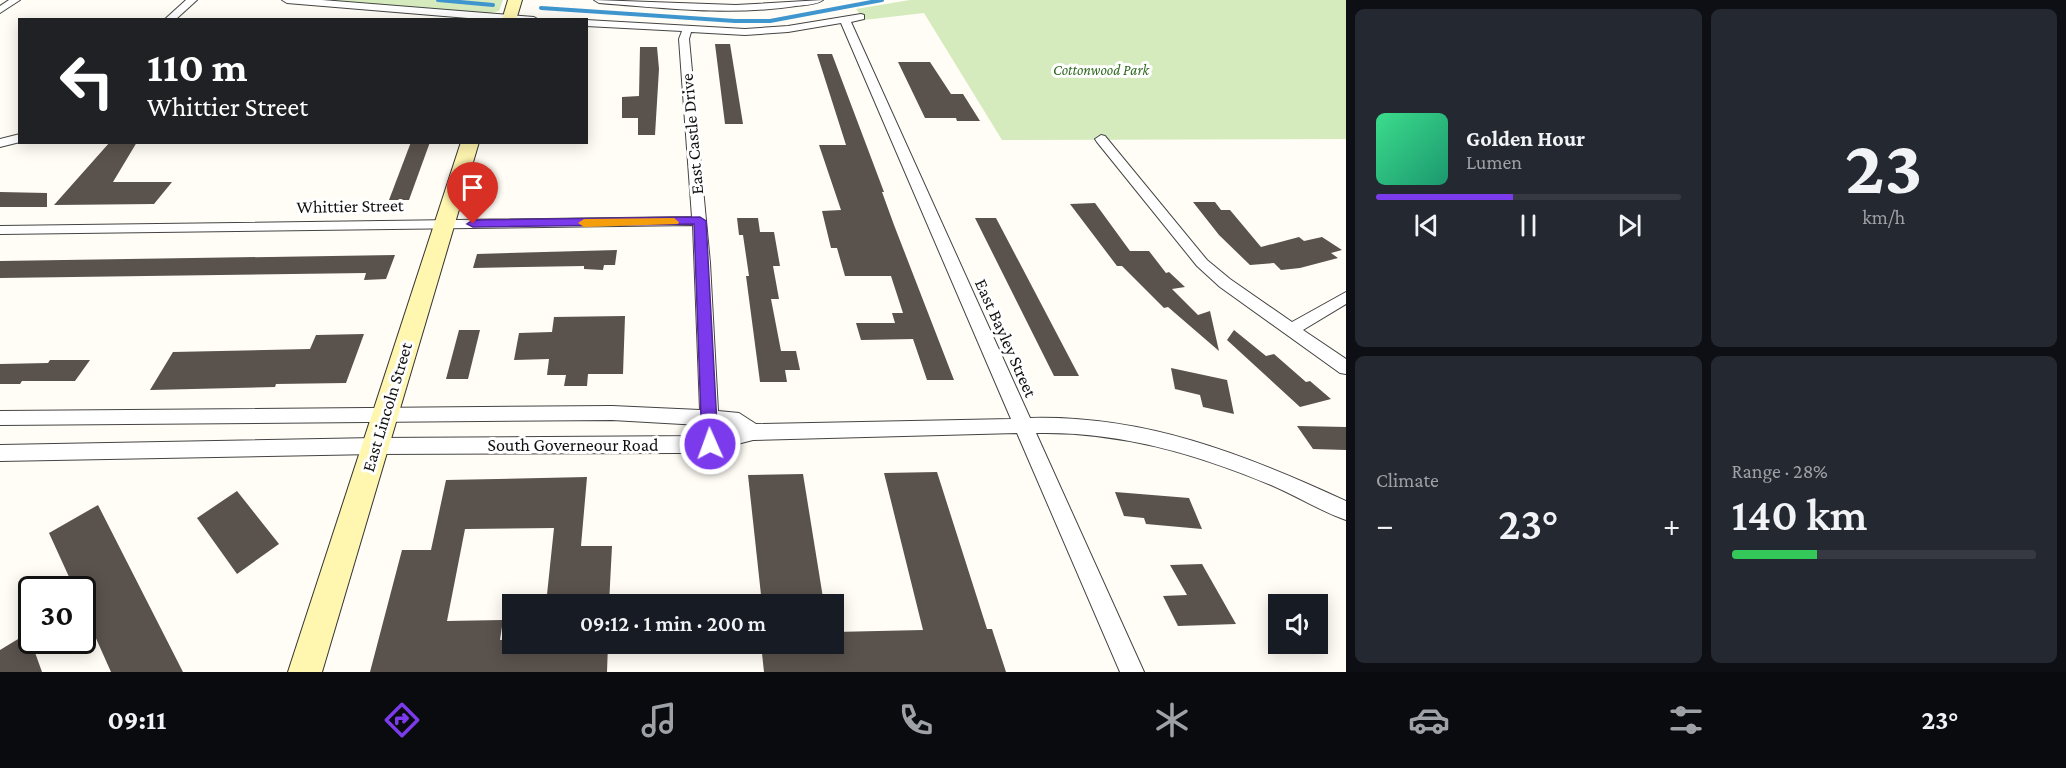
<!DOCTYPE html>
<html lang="en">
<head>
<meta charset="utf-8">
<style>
	:root { --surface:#171b24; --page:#242831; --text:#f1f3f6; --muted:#9ea1a6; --line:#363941; --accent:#7c3aed }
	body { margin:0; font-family:"Crimson Pro",serif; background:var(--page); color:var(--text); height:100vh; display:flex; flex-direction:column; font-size:22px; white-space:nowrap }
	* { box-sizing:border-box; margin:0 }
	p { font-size:20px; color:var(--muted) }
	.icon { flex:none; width:33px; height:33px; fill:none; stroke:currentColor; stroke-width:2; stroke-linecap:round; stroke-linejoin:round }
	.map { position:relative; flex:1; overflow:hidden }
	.details { display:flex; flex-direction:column; gap:9px; padding:9px; background:#0d0f14; width:720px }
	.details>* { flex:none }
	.top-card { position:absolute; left:18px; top:18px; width:570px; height:126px; border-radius:0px; box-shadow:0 3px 15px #0003; background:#202124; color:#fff; overflow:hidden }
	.fabs { position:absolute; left:1268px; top:594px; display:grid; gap:12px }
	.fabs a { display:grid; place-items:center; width:60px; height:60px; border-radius:0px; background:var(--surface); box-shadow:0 3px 15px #0003; font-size:30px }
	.speed { position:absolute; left:18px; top:576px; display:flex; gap:12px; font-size:30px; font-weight:700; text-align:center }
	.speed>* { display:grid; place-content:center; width:78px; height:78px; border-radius:50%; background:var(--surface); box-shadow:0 3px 15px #0003; line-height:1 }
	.speed .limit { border:3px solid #111; border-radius:9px; background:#fff; color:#111 }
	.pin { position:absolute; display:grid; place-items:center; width:51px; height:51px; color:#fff; margin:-62px -26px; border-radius:50% 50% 50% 0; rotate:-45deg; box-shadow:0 0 6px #0007 }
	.pin .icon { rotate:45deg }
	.me { position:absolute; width:66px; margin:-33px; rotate:358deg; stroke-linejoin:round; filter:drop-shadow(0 0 4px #0008) }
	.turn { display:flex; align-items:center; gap:21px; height:126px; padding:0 30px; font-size:27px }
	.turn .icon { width:78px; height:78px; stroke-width:2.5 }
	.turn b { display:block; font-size:42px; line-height:51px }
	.big { font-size:45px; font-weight:600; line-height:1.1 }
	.details .tile { flex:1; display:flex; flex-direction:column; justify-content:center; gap:9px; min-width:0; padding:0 21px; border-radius:9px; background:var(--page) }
	.details .dial { align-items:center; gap:0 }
	.dial b { font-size:78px; line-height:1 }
	.song { display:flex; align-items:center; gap:18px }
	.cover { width:72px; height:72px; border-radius:9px; background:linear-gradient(135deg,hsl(150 70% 55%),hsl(160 70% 35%)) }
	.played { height:6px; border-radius:3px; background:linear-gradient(90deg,var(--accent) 45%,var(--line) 45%) }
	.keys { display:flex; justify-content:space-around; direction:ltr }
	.heat { display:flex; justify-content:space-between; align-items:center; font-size:33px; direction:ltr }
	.charge { height:9px; border-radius:4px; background:linear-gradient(90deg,#34c759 28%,var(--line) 0) }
	.details .tiles { flex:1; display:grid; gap:9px; grid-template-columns:repeat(2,1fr) }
	.trip { position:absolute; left:502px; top:594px; width:342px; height:60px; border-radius:0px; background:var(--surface); box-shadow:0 3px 15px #0003; font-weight:600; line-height:60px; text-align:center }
	.tab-bar { display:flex; height:96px; justify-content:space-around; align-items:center; background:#090b0e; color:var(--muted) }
	.tab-bar .icon { width:42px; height:42px }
	.tab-bar .on { color:var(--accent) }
	.tab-bar b { font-size:27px; color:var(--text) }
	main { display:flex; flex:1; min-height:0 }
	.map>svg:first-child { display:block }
</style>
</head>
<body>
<main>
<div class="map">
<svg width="1346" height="672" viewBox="0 0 1346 672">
	<rect width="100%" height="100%" fill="#fffdf5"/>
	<g fill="#d5ebbd">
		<path d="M315,0H503L499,11L485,14Z"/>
		<path d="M910,0H1346V139L1002,140L924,13L864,20L856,9Z"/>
	</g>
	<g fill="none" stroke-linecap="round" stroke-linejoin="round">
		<g stroke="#3f96cf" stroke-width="4">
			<path d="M438,0L493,5"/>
			<path d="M541,8L735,21H770L882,0"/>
		</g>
	</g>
	<g fill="#5a524d">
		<path d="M715,44H730L743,124H725Z"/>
		<path d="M640,47H657L659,69L655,135H638V118H622V97L639,96Z"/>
		<path d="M817,54H832L884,192H882L894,225L954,380H927L913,339L861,340L856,323H895L892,313H903L891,276H845L837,248H831L822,211L841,210L819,145H846Z"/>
		<path d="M898,62H930L951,94H963L980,121H957L956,118H925Z"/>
		<path d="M110,142H137L113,182H172L154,204L54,205Z"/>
		<path d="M411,142H430L409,200H389Z"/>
		<path d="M0,192L47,193V207H0Z"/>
		<path d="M1193,202H1215L1221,210H1230L1261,247L1299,237L1304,241L1322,237L1342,250L1331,253L1338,258L1300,268L1281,270L1274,263L1250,265L1219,235Z"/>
		<path d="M1095,203L1130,251H1149L1166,273L1169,272L1185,287L1172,289L1198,315L1210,311L1219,351L1168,307L1164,308L1122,266H1117L1070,204Z"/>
		<path d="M737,218H758L760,232H774L780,266H773L779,299H771L781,351H796L800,370H785L787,382H760L746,276H749L743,235H739Z"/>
		<path d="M975,218H996L1079,376H1054Z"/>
		<path d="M617,250L615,265H604L603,270L584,269V266L473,268L477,254Z"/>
		<path d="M395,255L386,279L364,280L366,273L0,278V261Z"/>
		<path d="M625,316L623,374H588L587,386H564L566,375H547L549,359L514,360L519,333L552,332L554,317Z"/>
		<path d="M459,330H480L468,379H446Z"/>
		<path d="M1234,330L1266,356L1274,354L1306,382L1310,381L1331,399L1300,407L1227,340Z"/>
		<path d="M364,334L346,383L276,384L275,387L150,390L173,352L310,349L316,335Z"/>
		<path d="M50,360H90L75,381H22L20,384H0V364L48,363Z"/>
		<path d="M1171,368L1227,380L1234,414L1203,407L1200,395L1175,389Z"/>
		<path d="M1297,426L1346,427V450L1313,449Z"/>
		<path d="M937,472L987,629H992L1006,672H764L761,644H834V632L923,630L884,473Z"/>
		<path d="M803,474L824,604H762L748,475Z"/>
		<path d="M587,477L581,546H612L609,604H546L554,528L465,529L447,621L503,620L500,640L513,639V644H608L607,672H370L402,550H431L446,480Z"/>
		<path d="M237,491L279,544L237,574L197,518Z"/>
		<path d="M1115,492L1189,498L1202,529L1146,524L1144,518L1124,516Z"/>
		<path d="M98,505L183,672H111L82,607V590H75L49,533Z"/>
		<path d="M1202,564L1236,624L1178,626L1163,596L1187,595L1170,565Z"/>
		<path d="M28,633L42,672H0V650Z"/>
	</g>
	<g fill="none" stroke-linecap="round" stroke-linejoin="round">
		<defs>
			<g id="street">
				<path d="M9,0H20L0,13V6Z"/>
				<path d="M186,0H197L175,20H164Z"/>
				<path d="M282,0H322L534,17L539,20H492L287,3Z"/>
				<path d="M594,0L736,5L823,0C816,5 805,5 796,6C731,16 664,8 599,3Z"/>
				<path d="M861,14L864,15V19L851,22L1030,418C1144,415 1244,454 1346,501V520C1320,511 1297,496 1271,485C1196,454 1119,431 1036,433L1144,672H1120L1017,433L753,440L710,451L681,453L375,454L0,461V445L375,438L700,436V425L612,420L0,425V411L612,406L700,410L693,225L0,234V226L692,217L679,39L682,31L586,26V20L745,29L788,26ZM841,23L1011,419L756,424L739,413L718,411L710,263L689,39L691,32L745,35L788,32ZM719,425H729L735,429L719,433Z"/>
				<path d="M20,134V142L0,147V139Z"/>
				<path d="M1101,135L1105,136L1207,260L1230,279L1292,322L1346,292V304L1303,330L1346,359V374L1340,373L1220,287L1197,266L1097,142L1095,139Z"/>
			</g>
			<g id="secondary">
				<path d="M508,0H522L516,20H502Z"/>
				<path d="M461,142H479L322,672H288Z"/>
			</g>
		</defs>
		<use href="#street" stroke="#444" stroke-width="2"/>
		<use href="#secondary" stroke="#333" stroke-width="2"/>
		<use href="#street" fill="#fff" fill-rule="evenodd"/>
		<use href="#secondary" fill="#fff6b0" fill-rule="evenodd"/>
	</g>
	<path fill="#7c3aed" stroke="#51269a" stroke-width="1.5" d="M700,217L706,221L718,444L715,448L710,450L704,448L702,444L694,224L473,227L467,224L473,220Z"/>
	<path fill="#f59e0b" d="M674,218L679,222L678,224L584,227L578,223L584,219Z"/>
	<g text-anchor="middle" stroke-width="6" stroke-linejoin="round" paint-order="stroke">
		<g font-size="15" font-style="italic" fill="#2f6b1f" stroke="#fff">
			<text x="1101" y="75">Cottonwood Park</text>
		</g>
		<g font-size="18" fill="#111" stroke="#fff">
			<text transform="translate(692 134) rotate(-95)" y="6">East Castle Drive</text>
			<text transform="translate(350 206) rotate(-1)" y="6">Whittier Street</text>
			<text transform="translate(1006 338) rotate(66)" y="6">East Bayley Street</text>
			<text transform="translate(387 407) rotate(-73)" y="6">East Lincoln Street</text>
			<text x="573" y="451">South Governeour Road</text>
		</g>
	</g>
</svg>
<div class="fabs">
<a><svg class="icon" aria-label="sound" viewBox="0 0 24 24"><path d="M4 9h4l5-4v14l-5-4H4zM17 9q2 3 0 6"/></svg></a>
</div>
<div class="speed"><div class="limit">30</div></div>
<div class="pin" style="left:473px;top:224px;background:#d93025"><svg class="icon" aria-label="arrive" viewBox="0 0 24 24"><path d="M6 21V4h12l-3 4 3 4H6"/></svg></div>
<svg class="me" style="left:710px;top:444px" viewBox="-20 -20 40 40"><circle r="17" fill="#7c3aed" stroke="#fff" stroke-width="3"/><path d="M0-11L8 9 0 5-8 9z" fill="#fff"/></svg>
<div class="trip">09:12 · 1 min · 200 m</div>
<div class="top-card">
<div class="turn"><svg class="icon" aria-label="left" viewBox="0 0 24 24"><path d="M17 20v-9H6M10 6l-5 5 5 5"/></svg><div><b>110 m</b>Whittier Street</div></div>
</div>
</div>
<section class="details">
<div class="tiles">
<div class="tile">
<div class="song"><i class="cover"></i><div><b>Golden Hour</b><p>Lumen</p></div></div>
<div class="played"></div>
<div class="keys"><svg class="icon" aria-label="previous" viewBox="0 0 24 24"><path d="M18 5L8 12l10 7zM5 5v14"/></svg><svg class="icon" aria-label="pause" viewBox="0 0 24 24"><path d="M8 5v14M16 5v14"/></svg><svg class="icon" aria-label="next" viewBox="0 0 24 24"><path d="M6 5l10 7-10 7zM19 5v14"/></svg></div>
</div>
<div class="tile dial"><b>23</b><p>km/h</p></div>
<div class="tile"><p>Climate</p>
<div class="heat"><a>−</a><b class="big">23°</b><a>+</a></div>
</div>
<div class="tile"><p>Range · 28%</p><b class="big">140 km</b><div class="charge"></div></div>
</div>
</section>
</main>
<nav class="tab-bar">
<b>09:11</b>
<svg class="icon on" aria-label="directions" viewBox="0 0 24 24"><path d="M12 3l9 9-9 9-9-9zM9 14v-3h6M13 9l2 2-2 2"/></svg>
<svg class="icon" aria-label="music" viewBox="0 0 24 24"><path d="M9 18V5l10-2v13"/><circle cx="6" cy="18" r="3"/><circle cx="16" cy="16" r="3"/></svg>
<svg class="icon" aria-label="phone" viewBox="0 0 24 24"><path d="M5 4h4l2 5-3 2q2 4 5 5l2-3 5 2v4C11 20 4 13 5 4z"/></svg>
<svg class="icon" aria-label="climate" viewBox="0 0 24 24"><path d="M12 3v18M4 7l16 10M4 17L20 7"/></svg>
<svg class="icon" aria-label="car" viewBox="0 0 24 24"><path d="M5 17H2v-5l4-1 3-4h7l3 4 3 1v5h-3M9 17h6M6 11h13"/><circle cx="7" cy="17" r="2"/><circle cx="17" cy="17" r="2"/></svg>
<svg class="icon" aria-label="filters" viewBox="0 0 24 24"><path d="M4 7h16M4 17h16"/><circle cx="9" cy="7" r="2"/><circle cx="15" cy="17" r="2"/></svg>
<b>23°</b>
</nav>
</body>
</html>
